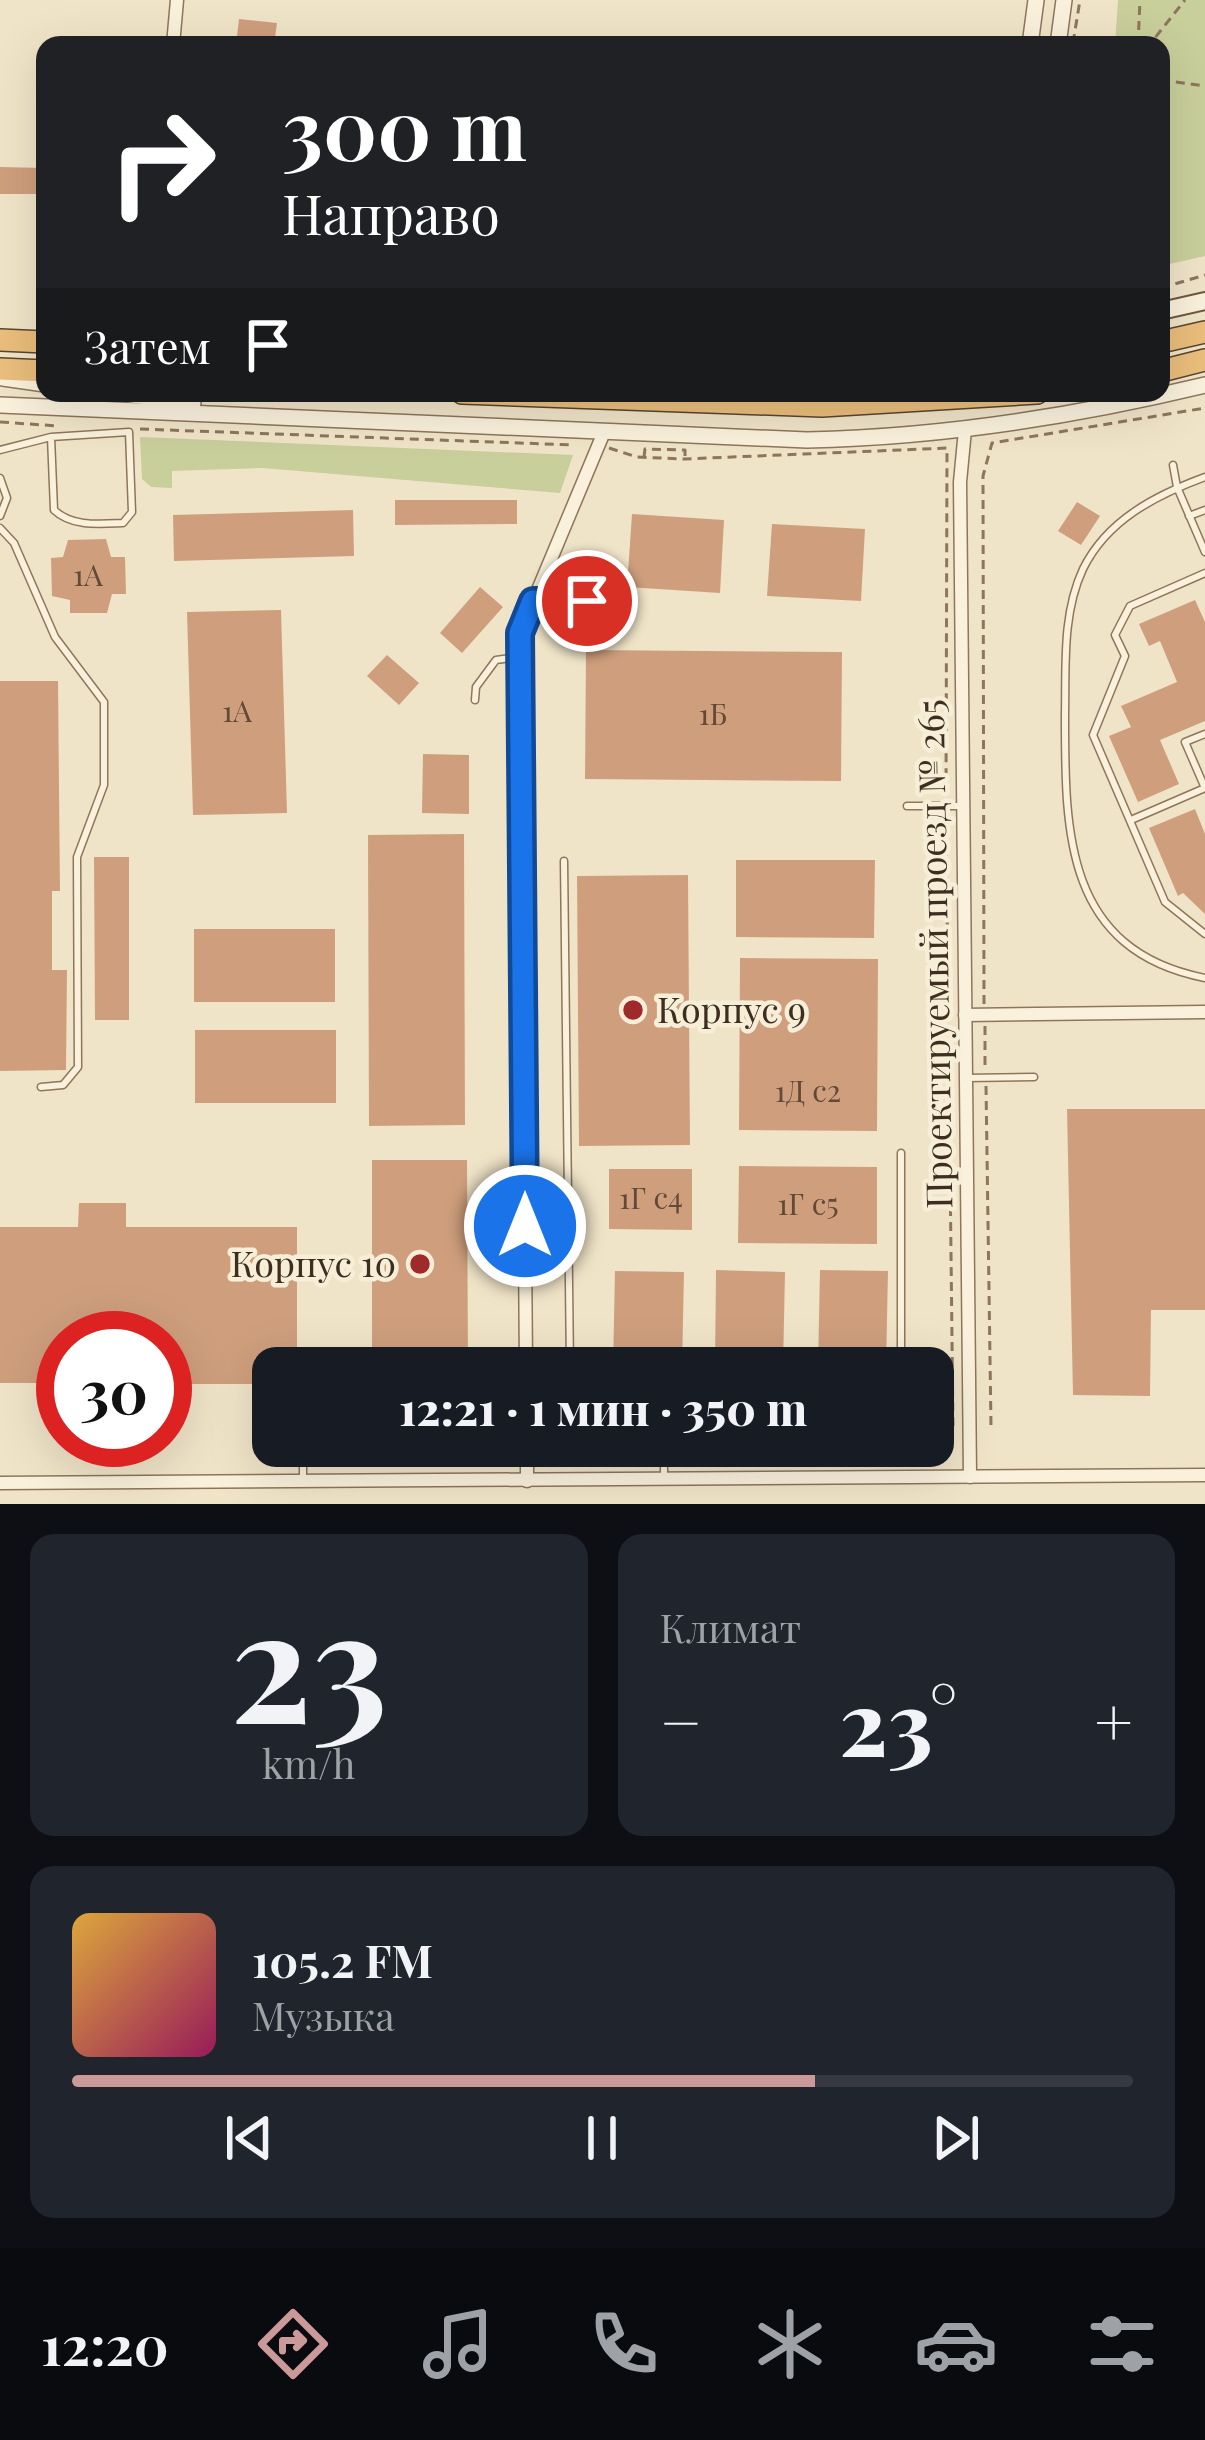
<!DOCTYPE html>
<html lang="ru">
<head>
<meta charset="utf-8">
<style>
	:root { --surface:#171b24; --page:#20242c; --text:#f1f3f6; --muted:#9ea1a6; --line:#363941; --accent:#cc999b }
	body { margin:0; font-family:"Playfair Display",serif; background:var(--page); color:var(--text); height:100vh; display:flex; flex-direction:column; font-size:45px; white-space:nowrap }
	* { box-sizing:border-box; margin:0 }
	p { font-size:39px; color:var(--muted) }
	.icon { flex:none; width:66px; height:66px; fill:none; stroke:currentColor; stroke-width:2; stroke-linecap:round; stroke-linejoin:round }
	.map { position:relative; height:1504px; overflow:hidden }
	.drawer { display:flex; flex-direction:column; gap:30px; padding:30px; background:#0d0f14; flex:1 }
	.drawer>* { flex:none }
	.top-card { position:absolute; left:36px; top:36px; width:1134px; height:366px; border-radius:24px; box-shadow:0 12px 48px #0002; background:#202124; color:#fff; overflow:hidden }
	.speed { position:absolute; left:36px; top:1311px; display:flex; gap:24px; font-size:60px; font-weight:700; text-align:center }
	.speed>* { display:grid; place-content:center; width:156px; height:156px; border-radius:50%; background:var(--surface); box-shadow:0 12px 48px #0002; line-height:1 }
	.speed .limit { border:18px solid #d22; background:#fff; color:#111 }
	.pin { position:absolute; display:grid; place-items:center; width:102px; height:102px; color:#fff; margin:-51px; border:6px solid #fff; border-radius:50%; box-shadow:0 3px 12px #0007 }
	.me { position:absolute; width:132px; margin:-66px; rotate:0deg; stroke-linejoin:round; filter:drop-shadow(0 0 9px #0008) }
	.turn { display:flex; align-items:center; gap:42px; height:252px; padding:0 48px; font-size:54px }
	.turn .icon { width:156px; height:156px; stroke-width:2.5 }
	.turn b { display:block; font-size:84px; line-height:102px }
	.then { display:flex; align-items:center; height:114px; padding:0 48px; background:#0003; gap:24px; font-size:45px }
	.big { font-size:90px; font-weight:800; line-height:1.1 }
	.drawer .widget { flex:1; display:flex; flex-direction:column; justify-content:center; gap:18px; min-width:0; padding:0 42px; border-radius:24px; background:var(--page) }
	.drawer .dial { align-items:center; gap:0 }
	.dial b { font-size:156px; line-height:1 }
	.song { display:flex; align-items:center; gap:36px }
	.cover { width:144px; height:144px; border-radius:18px; background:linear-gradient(135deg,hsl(40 70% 55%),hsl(330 70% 35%)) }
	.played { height:12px; border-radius:6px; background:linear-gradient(90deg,var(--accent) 70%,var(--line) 70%) }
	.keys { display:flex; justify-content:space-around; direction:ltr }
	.heat { display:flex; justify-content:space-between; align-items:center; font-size:66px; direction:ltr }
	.drawer .tiles { flex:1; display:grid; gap:30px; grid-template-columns:1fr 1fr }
	.widget:last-child { grid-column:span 2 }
	.trip { position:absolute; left:252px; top:1347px; width:702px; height:120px; border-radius:24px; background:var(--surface); box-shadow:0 12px 48px #0002; font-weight:800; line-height:120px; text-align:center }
	.dock { display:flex; height:192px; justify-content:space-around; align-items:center; background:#090b0e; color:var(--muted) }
	.dock .icon { width:84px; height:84px }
	.dock .on { color:var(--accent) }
	.dock b { font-size:54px; color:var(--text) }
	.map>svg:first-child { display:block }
</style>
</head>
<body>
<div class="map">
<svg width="1205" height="1504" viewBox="0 0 1205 1504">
	<rect width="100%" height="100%" fill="#f0e4c8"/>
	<g fill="#c9cf9b">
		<path d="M1118,0H1205V256L1161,266V45H1115Z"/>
		<path d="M140,437L573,455L560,493L262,468L172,471V488L151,487L142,479Z"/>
	</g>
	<g fill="#cf9f7d">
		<path d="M239,19L277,23L274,45H236Z"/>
		<path d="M0,167L45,168V194H0Z"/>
		<path d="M395,500H517V524L395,525Z"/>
		<path d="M1077,502L1100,516L1081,545L1058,531Z"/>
		<path d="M353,510L354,556L174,561L173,515Z"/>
		<path d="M632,514L724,520L720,593L627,587Z"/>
		<path d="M772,524L865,529L861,601L767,596Z"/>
		<path d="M106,539L111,557H125L126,594H112L107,613H70V600L52,596L51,558L63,557L68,540Z"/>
		<path d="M480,587L503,607L462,653L440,633Z"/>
		<path d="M1195,600L1205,622V721L1160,740L1179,784L1138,802L1109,736L1131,727L1121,706L1177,682L1160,641L1149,646L1139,624Z"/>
		<path d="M281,610L287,813L193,815L187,612Z"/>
		<path d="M586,650L842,652L841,781L585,779Z"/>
		<path d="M387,655L419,683L399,705L367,676Z"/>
		<path d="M0,681H58L60,891H52V970H67L66,1070L0,1071Z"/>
		<path d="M423,754L469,755V814L422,813Z"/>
		<path d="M1195,809L1205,834V914L1183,893L1178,896L1149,828Z"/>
		<path d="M464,834L465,1125L369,1126L368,835Z"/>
		<path d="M94,857H129V1020H95Z"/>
		<path d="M736,860H875L874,938L736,937Z"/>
		<path d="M688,875L690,1145L579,1146L577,876Z"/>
		<rect x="194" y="929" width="141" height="73"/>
		<path d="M740,958L878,959L877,1131L739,1130Z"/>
		<rect x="195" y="1030" width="141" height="73"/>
		<path d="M1067,1109H1205V1310H1151L1150,1396L1073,1395Z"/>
		<path d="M372,1160H467L468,1368H372Z"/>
		<path d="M739,1166L877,1167V1244L738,1243Z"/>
		<path d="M609,1169H692V1230L609,1229Z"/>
		<path d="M79,1203H126V1227H297V1368H273V1384H165V1338H63V1383H0V1227H78Z"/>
		<path d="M716,1270L785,1272L783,1368H715Z"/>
		<path d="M820,1270L888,1271L886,1368H818Z"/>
		<path d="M615,1271L684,1272L682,1368H613Z"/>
	</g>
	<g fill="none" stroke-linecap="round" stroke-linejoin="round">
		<defs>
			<g id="service">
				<path d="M0,450L51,437L129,432L132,512L123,523C99,524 72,527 54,510L51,437"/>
				<path d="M1173,465L1177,487L1205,552"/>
				<path d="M1205,477C1156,495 1107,520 1083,569C1062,614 1066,666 1065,715C1065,831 1064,950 1205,978"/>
				<path d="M0,478L7,498L0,516"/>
				<path d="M1189,516L1205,510"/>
				<path d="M0,528L14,543L55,637L104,702V785L77,857L78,1067L63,1085L41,1087"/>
				<path d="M1205,573L1130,606L1115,635L1125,656L1093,735L1165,902L1205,934"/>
				<path d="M538,588L589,590"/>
				<path d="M537,601H587"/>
				<path d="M475,700L476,687L496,660L518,657"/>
				<path d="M1205,734L1185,742L1205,788"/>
				<path d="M907,806H963"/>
				<path d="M1131,820L1205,788"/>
				<path d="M564,861L570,1368"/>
				<path d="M966,1078L1034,1077"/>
				<path d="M901,1368V1153"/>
				<path d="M664,1475V1449"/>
				<path d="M303,1481V1446"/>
			</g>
			<g id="minor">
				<path d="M173,45L177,0"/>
				<path d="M965,430L960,482L970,1477"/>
				<path d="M965,1015L1205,1012"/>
				<path d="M526,1368L520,633L604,432"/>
				<path d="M527,1481V1446"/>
				<path d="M0,1483L1205,1475"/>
			</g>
			<g id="tertiary">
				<path d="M1030,45L1036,0"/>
				<path d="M1058,45L1064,0"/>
				<path d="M3,378L45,384"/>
				<path d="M117,393L193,403"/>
				<path d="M0,405L807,440C943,437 1072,417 1205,385"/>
			</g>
			<path id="secondary" d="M1161,311L1205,301"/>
			<g id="trunk">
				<path d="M0,340L45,342"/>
				<path d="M1161,342L1205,332"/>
				<path d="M0,369L45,371"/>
				<path d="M1161,371L1205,360"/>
				<path d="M462,393L822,406L1037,393"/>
			</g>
		</defs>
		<use href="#service" stroke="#8d765c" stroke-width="9"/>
		<use href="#minor" stroke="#8d765c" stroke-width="15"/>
		<use href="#tertiary" stroke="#8d765c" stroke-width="18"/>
		<use href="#secondary" stroke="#6f573f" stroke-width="20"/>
		<use href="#trunk" stroke="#5b4430" stroke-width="24"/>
		<g stroke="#8d765c" stroke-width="3" stroke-dasharray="9 6" stroke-linecap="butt">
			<path d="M1073,43L1080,0"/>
			<path d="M1138,45L1140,0"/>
			<path d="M1143,45L1154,39L1185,0"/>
			<path d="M1161,80L1205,86"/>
			<path d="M1161,288L1205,275"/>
			<path d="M0,422L58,426"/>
			<path d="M140,429L574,445"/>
			<path d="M609,448L637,457L685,459L947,448L946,795"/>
			<path d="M644,457L645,449L685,450V457"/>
			<path d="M946,817L953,1427"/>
			<path d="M984,1004L983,476L992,443L1205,408"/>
			<path d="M985,1026V1070"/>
			<path d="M986,1086L991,1426"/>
		</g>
		<use href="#service" stroke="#faf1dc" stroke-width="6"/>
		<use href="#minor" stroke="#faf1dc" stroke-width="12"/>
		<use href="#tertiary" stroke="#faf1dc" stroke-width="15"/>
		<use href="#secondary" stroke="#faf1dc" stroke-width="16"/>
		<use href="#trunk" stroke="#eabe7c" stroke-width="21"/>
	</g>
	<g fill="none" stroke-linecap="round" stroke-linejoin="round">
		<defs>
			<path id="route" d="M525,1226L520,633L533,601H587"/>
		</defs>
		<use href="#route" stroke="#114b97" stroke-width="30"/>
		<use href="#route" stroke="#1a73e8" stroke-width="21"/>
	</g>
	<g fill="#9e2a2b" stroke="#f7eed8" stroke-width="4.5">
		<circle cx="633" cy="1010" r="12"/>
		<circle cx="420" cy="1264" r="12"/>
	</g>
	<g text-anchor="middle" stroke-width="9" stroke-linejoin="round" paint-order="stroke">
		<g font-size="30" fill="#624a37">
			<text x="88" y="586">1А</text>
			<text x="237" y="722">1А</text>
			<text x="713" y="725">1Б</text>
			<text x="808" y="1102">1Д с2</text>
			<text x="651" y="1209">1Г с4</text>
			<text x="808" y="1215">1Г с5</text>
		</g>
		<g font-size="36" fill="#3d2e20" stroke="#f7eed8">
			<text transform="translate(935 954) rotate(-91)" y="13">Проектируемый проезд № 265</text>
		</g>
		<g font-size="36" fill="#3d2e20" stroke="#f7eed8" text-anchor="start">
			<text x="657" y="1023">Корпус 9</text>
			<text x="396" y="1277" text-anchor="end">Корпус 10</text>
		</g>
	</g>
</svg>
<div class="speed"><div class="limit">30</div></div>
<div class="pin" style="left:587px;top:601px;background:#d93025"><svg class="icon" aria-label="arrive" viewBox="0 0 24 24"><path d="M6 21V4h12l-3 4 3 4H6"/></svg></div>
<svg class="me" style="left:525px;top:1226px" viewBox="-20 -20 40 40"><circle r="17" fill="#1a73e8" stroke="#fff" stroke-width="3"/><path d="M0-11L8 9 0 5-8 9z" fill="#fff"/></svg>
<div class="trip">12:21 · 1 мин · 350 m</div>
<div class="top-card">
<div class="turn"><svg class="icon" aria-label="right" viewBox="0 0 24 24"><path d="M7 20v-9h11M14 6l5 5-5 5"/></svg><div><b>300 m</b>Направо</div></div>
<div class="then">Затем<svg class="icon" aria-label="arrive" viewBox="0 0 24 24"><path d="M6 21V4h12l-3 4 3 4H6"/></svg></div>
</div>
</div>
<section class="drawer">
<div class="tiles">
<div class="widget dial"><b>23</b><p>km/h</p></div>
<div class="widget"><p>Климат</p>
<div class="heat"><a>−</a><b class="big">23°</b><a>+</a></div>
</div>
<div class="widget">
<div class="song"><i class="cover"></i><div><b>105.2 FM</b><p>Музыка</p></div></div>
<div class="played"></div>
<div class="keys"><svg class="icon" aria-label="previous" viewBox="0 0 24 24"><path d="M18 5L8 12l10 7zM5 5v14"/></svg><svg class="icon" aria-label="pause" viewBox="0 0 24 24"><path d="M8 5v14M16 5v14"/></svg><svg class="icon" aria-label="next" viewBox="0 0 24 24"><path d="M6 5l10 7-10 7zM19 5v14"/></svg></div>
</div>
</div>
</section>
<nav class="dock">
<b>12:20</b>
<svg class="icon on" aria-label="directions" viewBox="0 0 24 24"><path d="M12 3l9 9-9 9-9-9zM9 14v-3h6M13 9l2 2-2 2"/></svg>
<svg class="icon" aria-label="music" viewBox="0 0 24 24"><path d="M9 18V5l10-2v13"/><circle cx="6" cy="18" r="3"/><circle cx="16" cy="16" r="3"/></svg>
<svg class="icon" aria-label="phone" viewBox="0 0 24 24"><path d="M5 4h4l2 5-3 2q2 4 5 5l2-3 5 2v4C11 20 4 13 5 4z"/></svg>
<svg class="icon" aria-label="climate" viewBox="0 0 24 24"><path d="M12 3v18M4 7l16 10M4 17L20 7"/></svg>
<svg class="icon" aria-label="car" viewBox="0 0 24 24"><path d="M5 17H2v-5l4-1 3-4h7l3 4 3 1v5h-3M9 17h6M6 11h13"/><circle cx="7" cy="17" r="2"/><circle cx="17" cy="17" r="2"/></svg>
<svg class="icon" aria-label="filters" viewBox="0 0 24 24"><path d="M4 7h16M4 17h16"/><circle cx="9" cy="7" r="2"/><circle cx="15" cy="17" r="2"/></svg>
</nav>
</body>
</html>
